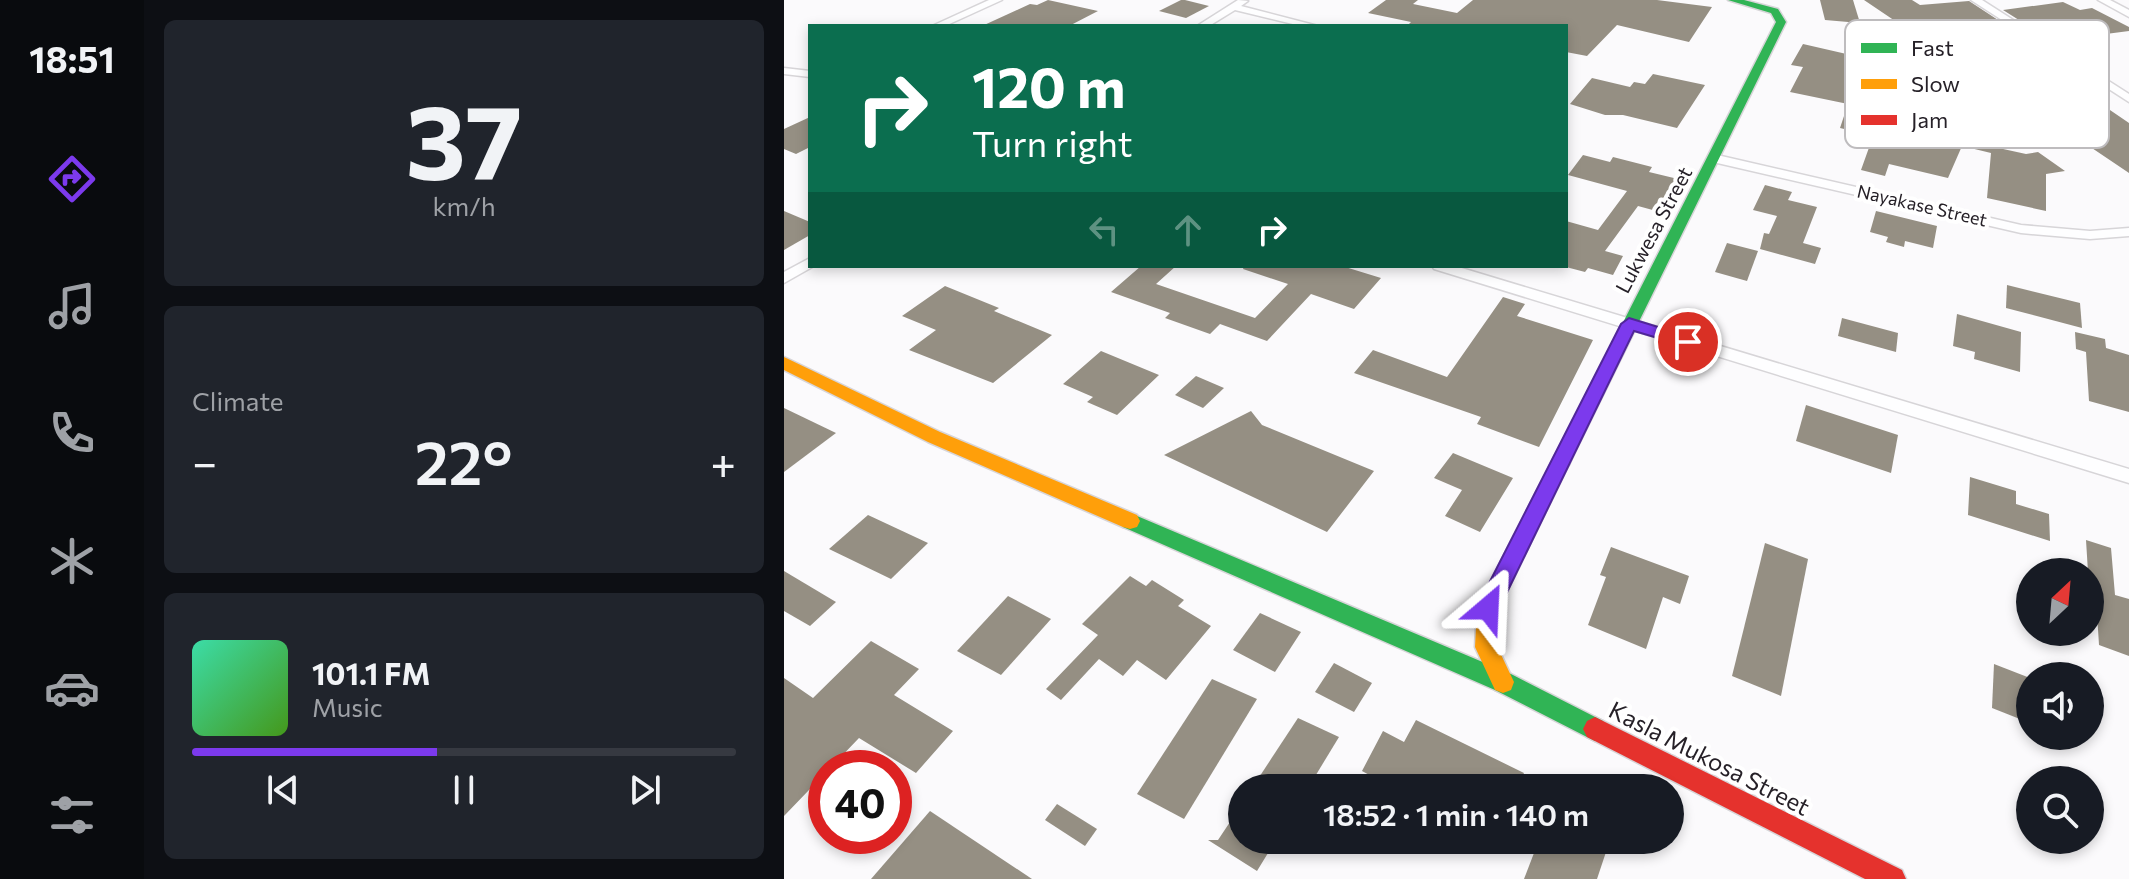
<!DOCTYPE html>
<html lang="en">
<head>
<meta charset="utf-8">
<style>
	:root { --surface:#171b24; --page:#20242c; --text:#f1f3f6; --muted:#9ea1a6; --line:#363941; --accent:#7c3aed }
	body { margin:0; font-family:Commissioner,sans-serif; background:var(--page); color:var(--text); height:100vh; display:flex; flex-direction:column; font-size:30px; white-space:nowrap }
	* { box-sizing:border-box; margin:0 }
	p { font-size:26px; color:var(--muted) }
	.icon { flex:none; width:44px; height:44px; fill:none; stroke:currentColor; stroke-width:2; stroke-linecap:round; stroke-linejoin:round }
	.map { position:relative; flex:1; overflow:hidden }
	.drawer { display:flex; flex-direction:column; gap:20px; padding:20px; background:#0d0f14; width:640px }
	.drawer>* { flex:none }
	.guide { position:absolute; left:24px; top:24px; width:760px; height:244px; border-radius:0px; box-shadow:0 4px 12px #0003; background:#0b6e4f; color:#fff; overflow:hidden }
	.needle { width:52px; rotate:26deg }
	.fabs { position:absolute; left:1232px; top:558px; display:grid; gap:16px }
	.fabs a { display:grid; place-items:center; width:88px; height:88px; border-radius:50%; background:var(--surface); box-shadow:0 4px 12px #0003; font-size:40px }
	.speed { position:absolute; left:24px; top:750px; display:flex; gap:16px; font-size:40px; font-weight:700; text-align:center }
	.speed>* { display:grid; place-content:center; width:104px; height:104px; border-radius:50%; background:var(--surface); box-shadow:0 4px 12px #0003; line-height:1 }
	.speed .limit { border:12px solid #d22; background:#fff; color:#111 }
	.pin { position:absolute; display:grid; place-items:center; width:68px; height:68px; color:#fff; margin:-34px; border:4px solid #fff; border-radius:50%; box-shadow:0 2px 8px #0007 }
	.me { position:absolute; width:88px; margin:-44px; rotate:26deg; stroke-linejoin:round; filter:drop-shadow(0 0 6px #0008) }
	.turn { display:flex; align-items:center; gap:28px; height:168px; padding:0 32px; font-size:36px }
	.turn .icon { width:104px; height:104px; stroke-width:2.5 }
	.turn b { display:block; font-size:56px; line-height:68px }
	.lanes { display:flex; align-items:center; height:76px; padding:0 32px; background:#0003; justify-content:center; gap:40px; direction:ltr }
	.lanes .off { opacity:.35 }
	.big { font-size:60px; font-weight:600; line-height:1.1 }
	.drawer .card { flex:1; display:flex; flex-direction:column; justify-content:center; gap:12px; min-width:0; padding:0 28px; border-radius:12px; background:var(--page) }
	.drawer .dial { align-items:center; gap:0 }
	.dial b { font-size:104px; line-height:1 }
	.song { display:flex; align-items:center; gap:24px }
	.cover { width:96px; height:96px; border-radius:12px; background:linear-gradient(135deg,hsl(160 70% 55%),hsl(100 70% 35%)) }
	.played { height:8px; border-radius:4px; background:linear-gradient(90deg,var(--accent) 45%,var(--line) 45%) }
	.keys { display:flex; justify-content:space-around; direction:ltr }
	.heat { display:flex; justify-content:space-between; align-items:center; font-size:44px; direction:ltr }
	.trip { position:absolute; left:444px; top:774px; width:456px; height:80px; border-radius:40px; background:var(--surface); box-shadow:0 4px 12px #0003; font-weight:600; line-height:80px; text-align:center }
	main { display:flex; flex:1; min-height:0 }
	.tab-bar { display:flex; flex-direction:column; width:144px; justify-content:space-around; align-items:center; background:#090b0e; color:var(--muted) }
	.tab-bar .icon { width:56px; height:56px }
	.tab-bar .selected { color:var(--accent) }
	.tab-bar b { font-size:36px; color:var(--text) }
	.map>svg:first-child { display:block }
</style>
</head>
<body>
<main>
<nav class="tab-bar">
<b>18:51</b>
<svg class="icon selected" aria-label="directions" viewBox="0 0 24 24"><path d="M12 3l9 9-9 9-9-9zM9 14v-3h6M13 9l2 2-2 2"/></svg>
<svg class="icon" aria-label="music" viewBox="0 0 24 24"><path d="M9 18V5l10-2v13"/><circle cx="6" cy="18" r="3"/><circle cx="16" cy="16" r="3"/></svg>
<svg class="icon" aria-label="phone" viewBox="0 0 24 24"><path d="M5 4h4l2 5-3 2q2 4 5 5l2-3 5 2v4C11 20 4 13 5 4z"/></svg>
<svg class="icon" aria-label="climate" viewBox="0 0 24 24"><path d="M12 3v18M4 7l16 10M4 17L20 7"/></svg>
<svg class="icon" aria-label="car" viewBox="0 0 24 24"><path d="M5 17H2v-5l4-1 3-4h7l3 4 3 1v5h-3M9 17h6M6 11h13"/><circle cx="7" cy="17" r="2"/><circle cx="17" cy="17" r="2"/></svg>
<svg class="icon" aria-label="filters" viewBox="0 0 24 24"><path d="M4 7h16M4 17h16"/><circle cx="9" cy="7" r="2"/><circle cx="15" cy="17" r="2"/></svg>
</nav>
<section class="drawer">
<div class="card dial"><b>37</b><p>km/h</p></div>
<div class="card"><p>Climate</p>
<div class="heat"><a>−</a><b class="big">22°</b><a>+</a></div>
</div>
<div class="card">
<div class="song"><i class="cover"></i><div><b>101.1 FM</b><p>Music</p></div></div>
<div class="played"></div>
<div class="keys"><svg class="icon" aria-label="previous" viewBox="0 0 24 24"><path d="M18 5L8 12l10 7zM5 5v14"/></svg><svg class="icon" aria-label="pause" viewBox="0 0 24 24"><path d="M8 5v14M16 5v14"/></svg><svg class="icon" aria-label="next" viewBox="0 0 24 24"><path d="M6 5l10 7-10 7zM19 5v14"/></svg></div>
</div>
</section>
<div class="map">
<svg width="1345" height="879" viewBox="0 0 1345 879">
	<rect width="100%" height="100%" fill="#fbfafc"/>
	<g fill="#958f83">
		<path d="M264,0L314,11L285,26H198L246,4L253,5Z"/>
		<path d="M397,0H401L425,6L402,18L375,11Z"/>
		<path d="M602,0H634L629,4L673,13L689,0H873L928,7L905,42L833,25L803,56L782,52V26H623L627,22L584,13Z"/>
		<path d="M1036,0H1069L1076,23L1041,20Z"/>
		<path d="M1080,0H1128L1136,5L1185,1L1272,58L1256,59L1311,95H1304L1345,123V173L1299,142L1318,139L1262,100L1241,102L1175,58L1158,83L1199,113L1210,147L1242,154L1254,152L1281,171L1262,174V211L1203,198L1207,153L1178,146L1164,178L1105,164L1101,176L1077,170L1087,142L1075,139L1077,133L1056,128L1064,104L1006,92L1019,67L1007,65L1019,44L1106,64L1111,51L1144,50L1118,30L1120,27Z"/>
		<path d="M1279,2L1296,10L1308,8L1345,27V31L1268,41L1219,10Z"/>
		<path d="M869,74L921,85L893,128L839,115H821L786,104L808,78L846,87L850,82L861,84Z"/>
		<path d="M26,117V147L12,154L0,149V129Z"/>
		<path d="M799,155L826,162L829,157L868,167L865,172L894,179L876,212L854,206L821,251L839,256L829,275L804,268L801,272L782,267V221L814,230L843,191L784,175Z"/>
		<path d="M981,185L1008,192L1004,200L1033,207L1019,243L1037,248L1031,264L976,249L980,233L985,234L993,216L969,210Z"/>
		<path d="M0,211L26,222V235L0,250Z"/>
		<path d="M1092,211L1153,226L1149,248L1121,241L1120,247L1102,242L1104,237L1086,232Z"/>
		<path d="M943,243L974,251L963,281L931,272Z"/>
		<path d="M357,266H392L372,284L471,318L504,284L459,269L460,266H558L597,278L570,309L527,294L483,341L436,324L426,334L381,318L386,313L327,292Z"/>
		<path d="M1223,285L1296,303L1298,328L1222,308Z"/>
		<path d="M161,286L215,308L210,311L268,335L209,383L125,350L152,330L118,316Z"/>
		<path d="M719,297L741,304L733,316L809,340L755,447L693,424L697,417L570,373L589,350L663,377Z"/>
		<path d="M1173,314L1237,332L1236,372L1190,359L1191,352L1169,346Z"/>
		<path d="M1058,318L1114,333L1112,352L1054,336Z"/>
		<path d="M1291,332L1321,339L1322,348L1345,355V412L1305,401L1302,352L1292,349Z"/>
		<path d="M317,351L375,375L333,415L303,402L309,397L279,384Z"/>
		<path d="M412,376L440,388L419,408L391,395Z"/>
		<path d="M1022,405L1114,435L1107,473L1012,441Z"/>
		<path d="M0,408L52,433L0,472Z"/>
		<path d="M467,411L478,425L590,471L543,532L380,455Z"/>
		<path d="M669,453L729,478L696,532L661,516L678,490L650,478Z"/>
		<path d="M1186,477L1232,491V504L1265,514L1266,541L1184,515Z"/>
		<path d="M84,515L144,543L107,579L45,549Z"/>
		<path d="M1302,540L1327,548L1331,595L1345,599V656L1315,645L1311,582L1306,581L1304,572Z"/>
		<path d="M981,543L1024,559L997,696L948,676Z"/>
		<path d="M827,547L905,576L896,604L879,597L862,649L804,625L822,577L816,575Z"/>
		<path d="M0,571L52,602L26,626L0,611Z"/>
		<path d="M346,576L362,586L368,580L400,600L394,606L427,626L382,680L353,660L339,676L315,659L277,700L262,689L314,635L298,624Z"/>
		<path d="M224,596L267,619L217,675L173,651Z"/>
		<path d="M476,613L517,632L491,672L449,650Z"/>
		<path d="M87,641L135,669L110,695L169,731L132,773L75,738L0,816V678L29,698Z"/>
		<path d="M550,663L588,683L570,712L531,692Z"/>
		<path d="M1210,664L1246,678V723L1208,708Z"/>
		<path d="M428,679L473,699L400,819L353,794Z"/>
		<path d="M514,718L555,737L524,788H468Z"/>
		<path d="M632,720L740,773L733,788H609L578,771L599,731L620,742Z"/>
		<path d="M273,804L313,829L301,846L261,820Z"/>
		<path d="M458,804V840H492L473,871L424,840H434Z"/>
		<path d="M146,811L248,879H87Z"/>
		<path d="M755,840H826L813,879H740Z"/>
	</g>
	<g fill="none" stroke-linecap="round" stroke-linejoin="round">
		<defs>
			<g id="street">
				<path d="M205,0H218L161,26H148Z"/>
				<path d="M454,0L464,1L457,6L534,26H517L451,10L425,26H413Z"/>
				<path d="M1187,0H1198L1345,94V102Z"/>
				<path d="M1314,0H1326L1345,10V17Z"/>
				<path d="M0,68L26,71V77L0,74Z"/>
				<path d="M933,155L1237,225L1306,231L1345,228V236L1306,239L1237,233L929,162V156Z"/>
				<path d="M26,258V266H30L0,283V272Z"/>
				<path d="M648,266H671L1345,469V483L650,269Z"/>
			</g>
			<g id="fast">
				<path d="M944,0H960L994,9L1002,22L787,460L785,465H771L769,460L992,22L987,13Z"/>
				<path d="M346,513L727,674L819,721L823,729L819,737L811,741L803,737L711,690L339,527L336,521L339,515Z"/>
			</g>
			<g id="slow">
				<path d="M0,357L156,432L353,515L356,521L353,527L346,529L339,527L144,442L0,370Z"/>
				<path d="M778,453L785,455L787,460L715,608L713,646L730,682L727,690L719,693L711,690L691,647L693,608L771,455Z"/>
			</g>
			<path id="jam" d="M811,717L1118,870L1122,879H1081L803,737L799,729L803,721Z"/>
		</defs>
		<use href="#street" stroke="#d7d5d8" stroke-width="3"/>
		<use href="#fast" stroke="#d7d5d8" stroke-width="3"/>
		<use href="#slow" stroke="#d7d5d8" stroke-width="3"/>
		<use href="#jam" stroke="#d7d5d8" stroke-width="3"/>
		<use href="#street" fill="#fefeff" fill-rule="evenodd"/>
		<use href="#fast" fill="#30b455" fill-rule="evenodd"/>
		<use href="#slow" fill="#ff9f0a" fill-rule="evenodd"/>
		<use href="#jam" fill="#e5322d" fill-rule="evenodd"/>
	</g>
	<path fill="#7c3aed" stroke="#51269a" stroke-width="2" d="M845,318L910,338L912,342L904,347L850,331L712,615L704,618L696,615L693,608L696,601L837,324Z"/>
	<g text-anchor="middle" stroke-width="8" stroke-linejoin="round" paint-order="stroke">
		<g font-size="18" fill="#262128" stroke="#fff">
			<text transform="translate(1138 206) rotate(13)" y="6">Nayakase Street</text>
		</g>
		<g font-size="20" fill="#262128" stroke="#fff">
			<text transform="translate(870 230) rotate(-62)" y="7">Lukwesa Street</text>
		</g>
		<g font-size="24" fill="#262128" stroke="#fff">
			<text transform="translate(925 759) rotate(27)" y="8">Kasla Mukosa Street</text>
		</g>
	</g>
	<rect x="1061" y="20" width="264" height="128" rx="12" fill="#fff" stroke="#bebcbe" stroke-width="2"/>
	<rect x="1077" y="43" width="36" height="10" fill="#30b455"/>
	<rect x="1077" y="79" width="36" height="10" fill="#ff9f0a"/>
	<rect x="1077" y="115" width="36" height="10" fill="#e5322d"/>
	<g font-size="22" fill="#262128">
		<text x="1127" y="56">Fast</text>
		<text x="1127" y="92">Slow</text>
		<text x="1127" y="128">Jam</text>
	</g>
</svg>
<div class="fabs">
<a><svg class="needle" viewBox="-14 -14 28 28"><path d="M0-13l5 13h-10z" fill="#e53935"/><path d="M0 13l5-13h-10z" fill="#9ea1a6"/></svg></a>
<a><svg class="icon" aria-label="sound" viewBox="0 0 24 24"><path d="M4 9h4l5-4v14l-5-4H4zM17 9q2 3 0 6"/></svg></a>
<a><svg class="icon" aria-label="search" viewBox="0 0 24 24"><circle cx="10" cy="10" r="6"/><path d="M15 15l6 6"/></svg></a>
</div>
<div class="speed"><div class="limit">40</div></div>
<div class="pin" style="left:904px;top:342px;background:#d93025"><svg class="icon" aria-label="arrive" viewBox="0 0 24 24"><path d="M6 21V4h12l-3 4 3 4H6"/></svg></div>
<svg class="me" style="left:704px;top:608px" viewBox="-20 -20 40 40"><path d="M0-17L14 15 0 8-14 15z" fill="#7c3aed" stroke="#fff" stroke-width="4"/></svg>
<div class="trip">18:52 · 1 min · 140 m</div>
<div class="guide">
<div class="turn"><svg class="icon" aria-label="right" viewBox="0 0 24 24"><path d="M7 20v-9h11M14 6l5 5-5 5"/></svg><div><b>120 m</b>Turn right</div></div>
<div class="lanes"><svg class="icon off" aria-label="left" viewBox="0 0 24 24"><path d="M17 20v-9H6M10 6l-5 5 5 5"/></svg><svg class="icon off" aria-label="ahead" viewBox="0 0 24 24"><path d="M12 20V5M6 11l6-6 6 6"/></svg><svg class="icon" aria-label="right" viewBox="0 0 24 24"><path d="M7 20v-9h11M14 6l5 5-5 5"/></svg></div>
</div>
</div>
</main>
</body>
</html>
